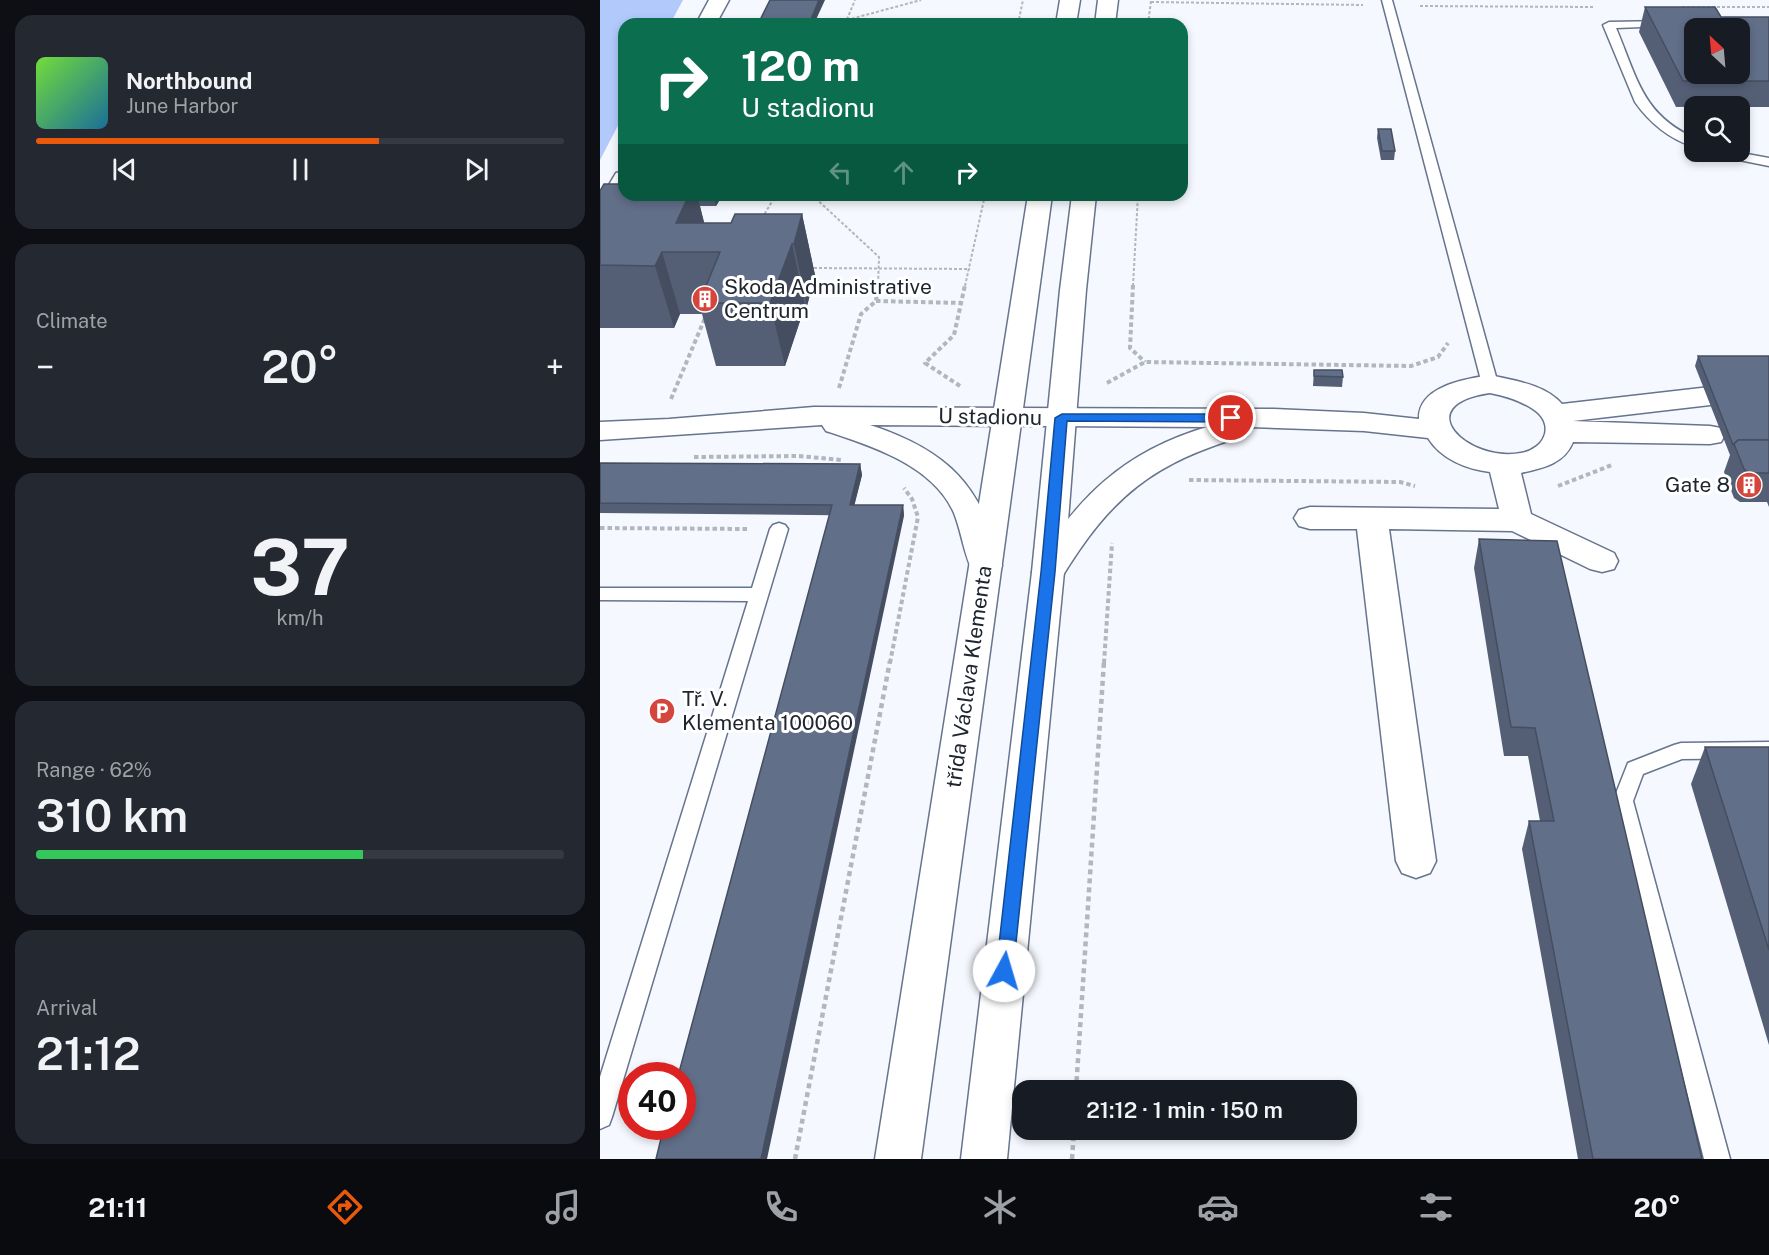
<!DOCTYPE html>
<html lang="en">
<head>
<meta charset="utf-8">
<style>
	:root { --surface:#171b24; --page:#242831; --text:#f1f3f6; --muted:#9ea1a6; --line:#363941; --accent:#ea580c }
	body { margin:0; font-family:"Public Sans",sans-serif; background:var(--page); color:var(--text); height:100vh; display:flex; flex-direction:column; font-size:22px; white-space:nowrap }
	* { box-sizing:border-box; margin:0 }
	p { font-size:20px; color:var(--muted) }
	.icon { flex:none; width:33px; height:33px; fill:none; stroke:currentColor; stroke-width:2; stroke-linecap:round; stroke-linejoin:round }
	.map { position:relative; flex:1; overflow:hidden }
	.drawer { display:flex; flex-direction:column; gap:15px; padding:15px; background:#0d0f14; width:600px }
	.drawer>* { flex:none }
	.banner { position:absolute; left:18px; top:18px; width:570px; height:183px; border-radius:18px; box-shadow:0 3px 9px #0003; background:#0b6e4f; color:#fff; overflow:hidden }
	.needle { width:39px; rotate:334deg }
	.fabs { position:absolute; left:1084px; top:18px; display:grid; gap:12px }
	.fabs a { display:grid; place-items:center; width:66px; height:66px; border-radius:12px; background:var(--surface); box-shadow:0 3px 9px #0003; font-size:30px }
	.speed { position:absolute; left:18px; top:1062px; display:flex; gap:12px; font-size:30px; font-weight:700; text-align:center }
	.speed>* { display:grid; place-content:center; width:78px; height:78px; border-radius:50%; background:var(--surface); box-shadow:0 3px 9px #0003; line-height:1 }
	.speed .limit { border:9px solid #d22; background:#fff; color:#111 }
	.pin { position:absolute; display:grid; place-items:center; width:51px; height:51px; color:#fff; margin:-26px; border:3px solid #fff; border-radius:50%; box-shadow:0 2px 6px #0007 }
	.me { position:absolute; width:66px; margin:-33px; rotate:6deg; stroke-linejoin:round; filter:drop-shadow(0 0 4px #0008) }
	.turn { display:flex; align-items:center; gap:21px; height:126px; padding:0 24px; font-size:27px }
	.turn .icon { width:78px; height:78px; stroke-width:2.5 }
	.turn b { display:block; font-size:42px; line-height:51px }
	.lanes { display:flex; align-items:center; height:57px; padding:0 24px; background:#0003; justify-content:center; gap:30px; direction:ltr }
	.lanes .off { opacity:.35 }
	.big { font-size:45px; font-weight:600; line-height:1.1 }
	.drawer .card { flex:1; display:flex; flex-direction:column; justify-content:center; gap:9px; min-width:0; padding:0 21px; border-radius:18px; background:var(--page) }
	.drawer .dial { align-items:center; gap:0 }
	.dial b { font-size:78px; line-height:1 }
	.song { display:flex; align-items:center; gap:18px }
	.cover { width:72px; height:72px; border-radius:9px; background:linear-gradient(135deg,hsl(100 70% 55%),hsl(200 70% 35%)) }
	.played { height:6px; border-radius:3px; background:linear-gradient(90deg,var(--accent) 65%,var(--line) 65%) }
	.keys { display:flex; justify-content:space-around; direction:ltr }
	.heat { display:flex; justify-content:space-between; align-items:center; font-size:33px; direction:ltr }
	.charge { height:9px; border-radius:4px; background:linear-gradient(90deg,#34c759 62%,var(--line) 0) }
	.trip { position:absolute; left:412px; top:1080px; width:345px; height:60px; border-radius:18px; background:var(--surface); box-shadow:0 3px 9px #0003; font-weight:600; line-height:60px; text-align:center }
	.menu { display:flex; height:96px; justify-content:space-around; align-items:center; background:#090b0e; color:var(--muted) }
	.menu .icon { width:42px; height:42px }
	.menu .selected { color:var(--accent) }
	.menu b { font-size:27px; color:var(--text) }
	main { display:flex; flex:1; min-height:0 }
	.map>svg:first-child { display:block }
</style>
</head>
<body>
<main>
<section class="drawer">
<div class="card">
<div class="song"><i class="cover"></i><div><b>Northbound</b><p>June Harbor</p></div></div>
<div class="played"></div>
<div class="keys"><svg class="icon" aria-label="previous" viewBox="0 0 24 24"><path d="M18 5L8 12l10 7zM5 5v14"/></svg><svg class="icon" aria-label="pause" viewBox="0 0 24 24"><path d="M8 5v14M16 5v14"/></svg><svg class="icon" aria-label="next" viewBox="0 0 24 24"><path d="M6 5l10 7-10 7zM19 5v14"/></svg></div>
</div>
<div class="card"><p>Climate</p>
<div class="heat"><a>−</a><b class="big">20°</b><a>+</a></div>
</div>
<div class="card dial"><b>37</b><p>km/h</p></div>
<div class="card"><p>Range · 62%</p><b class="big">310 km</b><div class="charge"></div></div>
<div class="card"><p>Arrival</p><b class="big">21:12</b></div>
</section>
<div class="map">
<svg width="1169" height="1159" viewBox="0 0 1169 1159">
	<rect width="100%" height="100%" fill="#f5f8fe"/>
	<path fill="#b1cafb" d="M0,0H83L70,24H24V114L0,160Z"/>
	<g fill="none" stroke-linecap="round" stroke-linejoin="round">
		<defs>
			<g id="service">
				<path d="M782,0H792L898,384L896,387H884L882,384Z"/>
				<path d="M1064,21L1068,22V26L1016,28C1037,77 1042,115 1095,138V147C1070,140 1049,122 1035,102L1003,25L1009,22Z"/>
				<path d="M1113,152H1136L1169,158V166L1119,156Z"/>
				<path d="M179,523L185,525L188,529L12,1117L9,1125L0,1129V1077L148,601L0,600V588H152L170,529L173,525Z"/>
				<path d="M1169,742V758L1082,759L1043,774L1033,801L1130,1159H1104L1013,801L1028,763L1074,745L1081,743Z"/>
			</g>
			<g id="minor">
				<path d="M109,0H129L116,24H96Z"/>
				<path d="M24,171V195H27L9,228L0,231V200L16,173Z"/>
				<path d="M890,375C915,381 944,384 962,404L1136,384L1146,387L1150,393L1146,399L1136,402L973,421L1110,426L1121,428L1125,435L1121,442L1110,444L973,442C964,464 943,468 921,473L931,514L1014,553L1018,561L1014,569L1002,572L990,569L912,531L789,529L836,861L830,873L816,878L802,873L796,861L757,529H710L699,526L694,518L699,510L710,507L899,509L890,472C866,469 841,459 828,438L764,431L651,427L647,435C552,463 511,496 460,580L448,584L436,580L432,572C475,499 524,451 607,427L270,425C349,451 382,486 402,566L398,574L386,577L374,574C364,556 362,533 354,513C333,465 271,446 226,431L222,425L0,440V422L69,419L214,407L674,409L764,413L819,419C818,386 866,379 890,375ZM890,393C905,396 919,400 933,409C956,424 945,449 921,453C868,463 807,405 890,393Z"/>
			</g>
			<g id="tertiary">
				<path d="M460,0H480L476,24H456Z"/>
				<path d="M498,0H518L515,24H495Z"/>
				<path d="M428,195H452L321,1159H275Z"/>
				<path d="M472,195H496L486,290L464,572L407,1159H361L432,572L460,290Z"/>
			</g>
		</defs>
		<use href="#service" stroke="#67748d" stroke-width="3"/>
		<use href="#minor" stroke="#67748d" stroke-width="3"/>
		<use href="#tertiary" stroke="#67748d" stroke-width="3"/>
		<g stroke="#b2b6bd" stroke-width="2" stroke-dasharray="3 2" stroke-linecap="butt">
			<path d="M551,2L763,5"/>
			<path d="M820,6L993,7"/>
			<path d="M1082,7H1169"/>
			<path d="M247,20L321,0"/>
			<path d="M245,24L255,0"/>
			<path d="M418,24L423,0"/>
			<path d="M548,24L551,1"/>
			<path d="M212,195L279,257L278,286"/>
			<path d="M162,218L176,195"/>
			<path d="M209,268L370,269"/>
			<path d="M365,286L385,195"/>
			<path d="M533,286L538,195"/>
		</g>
		<g stroke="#b2b6bd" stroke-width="4" stroke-dasharray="4.5 3" stroke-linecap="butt">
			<path d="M533,285L530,348L545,362"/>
			<path d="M276,301L362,303"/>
			<path d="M507,383L545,362L811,366L838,357L848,343"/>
			<path d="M360,386L325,363L354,335L365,285"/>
			<path d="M239,388L261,314L276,301L278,285"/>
			<path d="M71,399L105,318"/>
			<path d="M94,457L199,456L242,460"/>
			<path d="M589,480L800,482L815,486"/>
			<path d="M958,486L1012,465"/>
			<path d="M0,528L148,529"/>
			<path d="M290,663L318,517L312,499L304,488"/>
			<path d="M504,663L512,543"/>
		</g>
		<g stroke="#b2b6bd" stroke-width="4.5" stroke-dasharray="5 4" stroke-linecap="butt">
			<path d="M476,1090L504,661"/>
			<path d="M195,1159L290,661"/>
			<path d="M472,1159L474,1130"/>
		</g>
		<use href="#service" fill="#fff" fill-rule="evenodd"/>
		<use href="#minor" fill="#fff" fill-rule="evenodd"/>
		<use href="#tertiary" fill="#fff" fill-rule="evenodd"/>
	</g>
	<g fill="#545f76">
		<path d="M1045,7L1121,17H1169V107H1140V106L1076,107L1039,32Z"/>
		<path d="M778,129L795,151L794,160H781L777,138Z"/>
		<path d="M0,191L24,195H118L119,201L116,206H100L104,223H131L202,214L215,275L207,306H205L185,366H116L102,314H80L74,328H0Z"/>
		<path d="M1098,356H1169V507L1167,502H1140L1134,498L1124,472L1130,455L1095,366Z"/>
		<path d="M714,370L743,377L742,387L713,386Z"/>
		<path d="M0,463L260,464L262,475L254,505H303L304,516L0,513Z"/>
		<path d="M879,539L1102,1159H978L922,849L929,821H940L928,756H904L874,568Z"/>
		<path d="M1105,747H1169V1045L1091,784Z"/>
	</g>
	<g fill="#454e60">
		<path d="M219,0H225L214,24H209Z"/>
		<path d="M89,195H97L110,245L76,223Z"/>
		<path d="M114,195H118L119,201L116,206Z"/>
		<path d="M202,214L215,275L207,306L194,244Z"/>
		<path d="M192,244L205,306L185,366L170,303Z"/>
		<path d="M62,252L80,314L74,328L55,266Z"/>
		<path d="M260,464L262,475L252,515L250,505Z"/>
		<path d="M303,505L304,516L167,1159H161Z"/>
	</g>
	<g fill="#626f89" stroke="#454e60" stroke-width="1.5" fill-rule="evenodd">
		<path d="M170,0H219L209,24H158Z"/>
		<path d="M1045,7H1115L1121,17H1169V81H1083ZM1095,28H1140V74H1095Z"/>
		<path d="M778,129H791L795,151H782Z"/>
		<path d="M4,184H24V195H89L76,223H131L135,214H202L194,244H192L170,303H99L120,252H62L55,266L0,265V191Z"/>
		<path d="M1098,356H1169V440H1138L1133,445Z"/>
		<path d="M714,370H742L743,377L714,376Z"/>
		<path d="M1138,440H1169V473H1150L1144,469L1134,444Z"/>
		<path d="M0,463L260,464L250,505H303L161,1159H56L64,1126H82V1076H78L232,505L0,503Z"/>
		<path d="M879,539L957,541L1102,1159H993L929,821H954L935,728L911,727Z"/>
		<path d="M1105,747H1169V950Z"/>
	</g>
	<path fill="#1a73e8" stroke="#114b97" stroke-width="1.5" d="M462,414H631L637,418L631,422L467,421L455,572L413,971L411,977L404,979L398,977L396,971L441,572L455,418Z"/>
	<defs>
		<symbol id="building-disc" viewBox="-11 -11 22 22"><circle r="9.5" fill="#d4463c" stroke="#fff"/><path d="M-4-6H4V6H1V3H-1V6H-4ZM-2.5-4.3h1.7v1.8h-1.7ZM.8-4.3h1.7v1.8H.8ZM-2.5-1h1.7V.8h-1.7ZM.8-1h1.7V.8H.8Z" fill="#fff"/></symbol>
		<symbol id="parking-disc" viewBox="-11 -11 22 22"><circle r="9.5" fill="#d4463c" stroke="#fff"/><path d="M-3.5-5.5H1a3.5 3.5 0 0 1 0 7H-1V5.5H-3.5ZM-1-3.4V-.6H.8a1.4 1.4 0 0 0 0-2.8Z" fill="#fff"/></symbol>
	</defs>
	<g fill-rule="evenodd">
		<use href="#building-disc" x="90" y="284" width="30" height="30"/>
		<use href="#building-disc" x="1134" y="470" width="30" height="30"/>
		<use href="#parking-disc" x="47" y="696" width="30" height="30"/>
	</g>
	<g text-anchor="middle" stroke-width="6" stroke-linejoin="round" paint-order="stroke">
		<g font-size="21" fill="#202630" stroke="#fff" text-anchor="start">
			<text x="124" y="294">Skoda Administrative<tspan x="124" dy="24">Centrum</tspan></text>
			<text x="1130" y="492" text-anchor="end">Gate 8</text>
			<text x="82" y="706">Tř. V.<tspan x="82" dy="24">Klementa 100060</tspan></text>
		</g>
		<g font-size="21" fill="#202630" stroke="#fff">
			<text transform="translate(390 417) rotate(1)" y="7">U stadionu</text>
			<text transform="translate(369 677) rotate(-82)" y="7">třída Václava Klementa</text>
		</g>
	</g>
</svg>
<div class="fabs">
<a><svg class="needle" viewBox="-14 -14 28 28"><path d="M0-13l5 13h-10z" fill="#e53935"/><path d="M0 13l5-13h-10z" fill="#9ea1a6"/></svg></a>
<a><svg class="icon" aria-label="search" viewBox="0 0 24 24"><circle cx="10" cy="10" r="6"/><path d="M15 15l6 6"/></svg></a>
</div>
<div class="speed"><div class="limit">40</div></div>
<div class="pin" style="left:631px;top:418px;background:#d93025"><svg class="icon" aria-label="arrive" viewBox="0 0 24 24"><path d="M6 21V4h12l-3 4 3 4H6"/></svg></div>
<svg class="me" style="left:404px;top:971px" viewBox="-20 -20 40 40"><circle r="19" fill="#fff"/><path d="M0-13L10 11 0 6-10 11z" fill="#1a73e8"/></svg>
<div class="trip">21:12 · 1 min · 150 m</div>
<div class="banner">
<div class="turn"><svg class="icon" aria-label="right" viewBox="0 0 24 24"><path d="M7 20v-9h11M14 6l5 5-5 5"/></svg><div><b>120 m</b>U stadionu</div></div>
<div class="lanes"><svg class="icon off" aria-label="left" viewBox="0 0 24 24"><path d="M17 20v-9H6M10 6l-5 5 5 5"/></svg><svg class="icon off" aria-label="ahead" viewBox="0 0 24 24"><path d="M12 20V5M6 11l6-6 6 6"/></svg><svg class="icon" aria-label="right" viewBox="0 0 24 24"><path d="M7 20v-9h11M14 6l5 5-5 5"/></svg></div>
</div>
</div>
</main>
<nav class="menu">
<b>21:11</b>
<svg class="icon selected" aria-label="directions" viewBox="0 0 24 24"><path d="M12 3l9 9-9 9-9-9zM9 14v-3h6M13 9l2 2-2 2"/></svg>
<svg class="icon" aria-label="music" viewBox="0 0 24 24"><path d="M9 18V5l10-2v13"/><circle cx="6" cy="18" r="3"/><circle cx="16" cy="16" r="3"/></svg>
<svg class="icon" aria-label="phone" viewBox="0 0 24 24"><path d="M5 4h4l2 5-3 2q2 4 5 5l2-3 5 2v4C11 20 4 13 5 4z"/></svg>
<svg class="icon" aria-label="climate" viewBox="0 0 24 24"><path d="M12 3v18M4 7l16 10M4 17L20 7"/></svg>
<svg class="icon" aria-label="car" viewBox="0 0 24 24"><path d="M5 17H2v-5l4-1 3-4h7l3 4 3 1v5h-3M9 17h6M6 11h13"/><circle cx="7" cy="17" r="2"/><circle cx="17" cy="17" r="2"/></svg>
<svg class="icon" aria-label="filters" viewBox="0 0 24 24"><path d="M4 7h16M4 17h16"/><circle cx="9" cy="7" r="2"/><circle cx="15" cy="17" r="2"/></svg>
<b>20°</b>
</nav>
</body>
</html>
